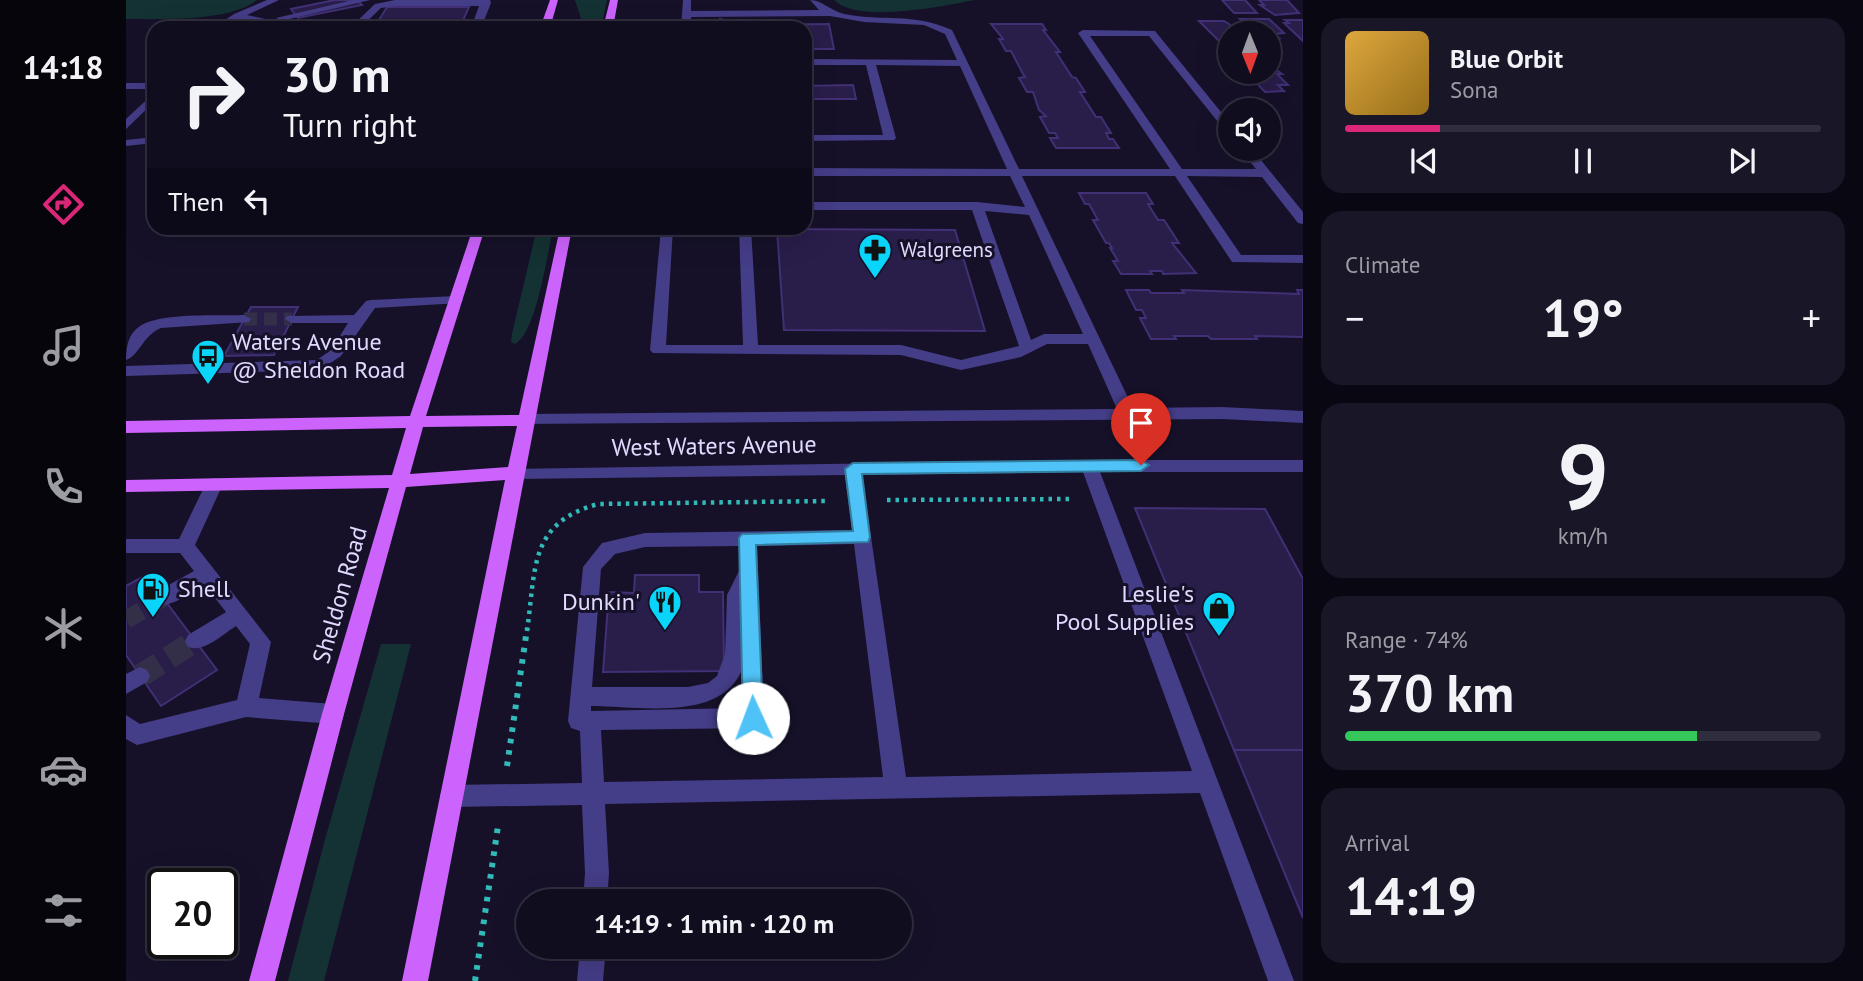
<!DOCTYPE html>
<html lang="en">
<head>
<meta charset="utf-8">
<style>
	:root { --surface:#100d1f; --page:#191628; --text:#f1f3f6; --muted:#9c9ca4; --line:#302d3d; --accent:#db2777 }
	body { margin:0; font-family:"PT Sans",sans-serif; background:var(--page); color:var(--text); height:100vh; display:flex; flex-direction:column; font-size:26px; white-space:nowrap }
	* { box-sizing:border-box; margin:0 }
	p { font-size:23px; color:var(--muted) }
	.icon { flex:none; width:38px; height:38px; fill:none; stroke:currentColor; stroke-width:2; stroke-linecap:round; stroke-linejoin:round }
	.map { position:relative; flex:1; overflow:hidden }
	.panel { display:flex; flex-direction:column; gap:18px; padding:18px; background:#090711; width:560px }
	.panel>* { flex:none }
	.banner { position:absolute; left:21px; top:21px; width:665px; height:214px; border-radius:21px; box-shadow:0 7px 28px #0002,0 0 0 2px var(--line); background:#100d1f; color:var(--text); overflow:hidden }
	.needle { width:46px; rotate:179deg }
	.tools { position:absolute; left:1092px; top:21px; display:grid; gap:14px }
	.tools a { display:grid; place-items:center; width:63px; height:63px; border-radius:50%; background:var(--surface); box-shadow:0 7px 28px #0002,0 0 0 2px var(--line); font-size:35px }
	.speed { position:absolute; left:21px; top:868px; display:flex; gap:14px; font-size:35px; font-weight:700; text-align:center }
	.speed>* { display:grid; place-content:center; width:91px; height:91px; border-radius:50%; background:var(--surface); box-shadow:0 7px 28px #0002,0 0 0 2px var(--line); line-height:1 }
	.speed .limit { border:4px solid #111; border-radius:10px; background:#fff; color:#111 }
	.pin { position:absolute; display:grid; place-items:center; width:60px; height:60px; color:#fff; margin:-72px -30px; border-radius:50% 50% 50% 0; rotate:-45deg; box-shadow:0 0 7px #0007 }
	.pin .icon { rotate:45deg }
	.me { position:absolute; width:77px; margin:-38px; rotate:358deg; stroke-linejoin:round; filter:drop-shadow(0 0 5px #0008) }
	.turn { display:flex; align-items:center; gap:24px; height:147px; padding:0 21px; font-size:32px }
	.turn .icon { width:91px; height:91px; stroke-width:2.5 }
	.turn b { display:block; font-size:49px; line-height:60px }
	.then { display:flex; align-items:center; height:66px; padding:0 21px; background:#0003; gap:14px; font-size:26px }
	.big { font-size:52px; font-weight:700; line-height:1.1 }
	.panel .card { flex:1; display:flex; flex-direction:column; justify-content:center; gap:10px; min-width:0; padding:0 24px; border-radius:21px; background:var(--page) }
	.panel .dial { align-items:center; gap:0 }
	.dial b { font-size:91px; line-height:1 }
	.song { display:flex; align-items:center; gap:21px }
	.cover { width:84px; height:84px; border-radius:10px; background:linear-gradient(135deg,hsl(40 70% 55%),hsl(40 70% 35%)) }
	.played { height:7px; border-radius:4px; background:linear-gradient(90deg,var(--accent) 20%,var(--line) 20%) }
	.keys { display:flex; justify-content:space-around; direction:ltr }
	.heat { display:flex; justify-content:space-between; align-items:center; font-size:38px; direction:ltr }
	.charge { height:10px; border-radius:5px; background:linear-gradient(90deg,#34c759 74%,var(--line) 0) }
	.trip { position:absolute; left:390px; top:889px; width:396px; height:70px; border-radius:35px; background:var(--surface); box-shadow:0 7px 28px #0002,0 0 0 2px var(--line); font-weight:700; line-height:70px; text-align:center }
	main { display:flex; flex:1; min-height:0 }
	.tabs { display:flex; flex-direction:column; width:126px; justify-content:space-around; align-items:center; background:#06050c; color:var(--muted) }
	.tabs .icon { width:49px; height:49px }
	.tabs .current { color:var(--accent) }
	.tabs b { font-size:32px; color:var(--text) }
	.map>svg:first-child { display:block }
</style>
</head>
<body>
<main>
<nav class="tabs">
<b>14:18</b>
<svg class="icon current" aria-label="directions" viewBox="0 0 24 24"><path d="M12 3l9 9-9 9-9-9zM9 14v-3h6M13 9l2 2-2 2"/></svg>
<svg class="icon" aria-label="music" viewBox="0 0 24 24"><path d="M9 18V5l10-2v13"/><circle cx="6" cy="18" r="3"/><circle cx="16" cy="16" r="3"/></svg>
<svg class="icon" aria-label="phone" viewBox="0 0 24 24"><path d="M5 4h4l2 5-3 2q2 4 5 5l2-3 5 2v4C11 20 4 13 5 4z"/></svg>
<svg class="icon" aria-label="climate" viewBox="0 0 24 24"><path d="M12 3v18M4 7l16 10M4 17L20 7"/></svg>
<svg class="icon" aria-label="car" viewBox="0 0 24 24"><path d="M5 17H2v-5l4-1 3-4h7l3 4 3 1v5h-3M9 17h6M6 11h13"/><circle cx="7" cy="17" r="2"/><circle cx="17" cy="17" r="2"/></svg>
<svg class="icon" aria-label="filters" viewBox="0 0 24 24"><path d="M4 7h16M4 17h16"/><circle cx="9" cy="7" r="2"/><circle cx="15" cy="17" r="2"/></svg>
</nav>
<div class="map">
<svg width="1177" height="981" viewBox="0 0 1177 981">
	<rect width="100%" height="100%" fill="#161129"/>
	<g fill="#143233">
		<path d="M0,0H131C105,22 34,19 0,19Z"/>
		<path d="M449,0H481L475,28H458Z"/>
		<path d="M708,0H849C817,6 732,24 708,0Z"/>
		<path d="M411,228H427C422,251 410,334 389,344L385,342L386,334Z"/>
		<path d="M255,644H285L198,981H162L198,843Z"/>
	</g>
	<g fill="#291d4a" stroke="#413075" stroke-width="2">
		<path d="M209,0H231L236,5L172,18L165,9Z"/>
		<path d="M1096,0H1119L1131,13H1108Z"/>
		<path d="M1133,0H1161L1173,13L1149,15L1134,5H1138Z"/>
		<path d="M261,7H343L335,25H306L304,28L250,25Z"/>
		<path d="M594,19L617,25L703,24L708,49H679V28H594Z"/>
		<path d="M1114,19H1143L1158,33L1148,34L1153,38H1143V33H1129Z"/>
		<path d="M1159,20H1177V41L1158,23H1163Z"/>
		<path d="M1073,21H1098L1103,24L1112,33H1104V52Z"/>
		<path d="M865,24H916L920,30H917L934,52H930L946,77L950,78L959,92H954L970,117H975L985,133H980L983,139H987L993,148H930L924,138H932L929,133H923L914,117L920,116L913,110L907,92H901L893,78L899,77L896,72L885,51H880L873,39H877L875,36Z"/>
		<path d="M1143,65L1156,74H1151L1162,85H1152L1158,91L1139,92L1125,77H1120L1115,72H1143Z"/>
		<path d="M727,85L730,99H682L684,111H681V117H679V86Z"/>
		<path d="M953,193H1020L1027,204H1022L1032,220H1038L1053,243H1046L1070,273L1037,274L1036,271H1024L1026,274H995L987,261H992L984,248H986L983,243H980L967,220H972L963,204H959Z"/>
		<path d="M651,229L829,230L859,331L658,330Z"/>
		<path d="M1000,290H1023L1025,293H1058L1056,290L1173,294L1171,290H1177V337L1129,336L1131,339H1085L1082,336H1048L1050,339H1025L1014,318H1020L1016,310H1010Z"/>
		<path d="M125,307H172L148,355L98,356Z"/>
		<path d="M1009,508L1139,509L1177,579V750H1108Z"/>
		<path d="M20,575L91,670L35,706L0,655V586Z"/>
		<path d="M509,575H573V592H597L598,671L477,672L483,592L508,593Z"/>
		<path d="M1108,750H1177V918Z"/>
	</g>
	<g fill="none" stroke-linecap="round" stroke-linejoin="round">
		<path stroke="#342f49" stroke-width="13" stroke-dasharray="13 7" stroke-linecap="butt" d="M118,319H166"/>
		<path stroke="#342f49" stroke-width="18" stroke-dasharray="18 9" stroke-linecap="butt" d="M0,620L37,598"/>
		<path stroke="#342f49" stroke-width="23" stroke-dasharray="23 11" stroke-linecap="butt" d="M14,676L69,641"/>
		<g stroke="#32bab9" stroke-width="4.5" stroke-dasharray="3.5 5" stroke-linecap="butt">
			<path d="M761,500L945,499"/>
			<path d="M401,631C410,570 402,523 472,504L702,501"/>
		</g>
		<g stroke="#32bab9" stroke-width="6" stroke-dasharray="4.5 7" stroke-linecap="butt">
			<path d="M381,766L401,629"/>
			<path d="M349,981L372,826"/>
		</g>
		<g fill="#443d87" fill-rule="evenodd">
			<path d="M141,0H153L121,15L153,22L229,23L249,4L269,0H364L365,3L355,28H345L353,6H269L255,8L234,28H153L112,19L98,28H87L108,14Z"/>
			<path d="M227,0H244L155,21L150,18Z"/>
			<path d="M557,0H565V11L693,10L684,0C696,0 705,11 718,14C759,22 785,12 826,30L893,169H1044L952,33L957,30L1029,31L1104,123V133L1100,132L1023,36H964L1056,169H1130L1114,149H1126L1177,212V224L1172,223L1136,177L1061,176L1115,255H1177V263L1106,262L1049,176H896L1007,408L1096,407L1177,411V423L1096,419L394,424L392,420L400,414L991,409L962,344H921L895,357L835,370L775,355L527,353L524,350L535,228H547L540,345H617L613,228H625L632,345H775L835,360L893,346L846,210H679V202H851L899,207L884,176H679V168L881,169L834,66L750,65L770,138L768,140L679,141V135H757L740,65H679V59L831,60L819,34L798,25L738,22L704,16L565,17V28H555ZM859,211L903,215L957,334H918L905,340Z"/>
			<rect x="0" y="83" width="28" height="6"/>
			<path d="M28,93V102L0,129V119Z"/>
			<path d="M28,137V143L0,146V140Z"/>
			<path d="M330,296L337,300L335,303L249,308L215,356L194,370L0,376V366L191,360L205,350L222,323H166L159,319L161,316L228,315L240,301L245,300Z"/>
			<path d="M118,315L125,319L123,322L35,328C16,336 14,355 0,360C0,347 2,334 14,326C35,312 92,316 118,315Z"/>
			<path d="M963,460H1177V472H974L1168,981H1142L1074,793L479,804L483,873L481,901H457L459,873L456,805L325,807L317,804L314,796L317,788L325,785L456,783L454,731L445,728L442,721L457,567L476,543L519,533L726,530L719,475L389,479L380,473L383,469ZM957,472L1066,771L780,777L736,475ZM728,544L757,777L478,782L475,730L627,728L635,725L638,718L631,546ZM613,546V571L601,595L599,654L591,676L582,683L562,687H466L475,569L489,554L519,547ZM615,672L616,708L465,711V706C511,706 592,722 615,672Z"/>
			<path d="M88,478L94,479L97,484L69,545L145,642L133,698L207,704L215,707L218,714L215,721L207,724L120,717L11,745L0,739V715L14,724L111,700L124,644L110,626C97,634 78,653 62,647L59,641L62,635L100,612L78,584C65,592 45,609 30,604L27,598L30,592L68,571L54,553H0V539H53L82,479Z"/>
			<path d="M14,667L21,670L24,676L21,682L0,694V674Z"/>
			<path d="M454,947H480L477,981H451Z"/>
		</g>
		<g fill="#cc63fc" fill-rule="evenodd">
			<path d="M424,0H432L424,28H414Z"/>
			<path d="M484,0H492L487,28H477Z"/>
			<path d="M347,228H359L300,416L393,415L434,228H446L302,981H276L379,480L280,487L218,714L149,981H123L196,714L263,488L0,492V480L266,475L280,428L0,433V421L284,416ZM391,426L382,467L284,474L297,427Z"/>
		</g>
	</g>
	<path fill="#4fc3f7" stroke="#337fa1" stroke-width="2" d="M1015,460L1023,465L1015,471L736,474L744,537L742,542L630,545L637,718L634,724L627,727L620,724L617,718L613,538L616,534L727,531L719,469L727,463Z"/>
	<defs>
		<symbol id="pharmacy-pin" viewBox="-11 -11 22 30"><path d="M0 17L-7.5 6A9.5 9.5 0 1 1 7.5 6Z" fill="#09d5fb" stroke="#161129"/><path d="M-2-6h4v4h4v4h-4v4h-4v-4h-4v-4h4Z" fill="#111"/></symbol>
		<symbol id="bus-pin" viewBox="-11 -11 22 30"><path d="M0 17L-7.5 6A9.5 9.5 0 1 1 7.5 6Z" fill="#09d5fb" stroke="#161129"/><path d="M-5-6H5V4H4V6H2V4H-2V6H-4V4H-5ZM-3.5-4V0h7V-4ZM-3.5 1.2v1.5H-2V1.2ZM2 1.2v1.5H3.5V1.2Z" fill="#111"/></symbol>
		<symbol id="fuel-pin" viewBox="-11 -11 22 30"><path d="M0 17L-7.5 6A9.5 9.5 0 1 1 7.5 6Z" fill="#09d5fb" stroke="#161129"/><path d="M-5.5-6h7V0h2V4h1.3V-2.5L3-4.5l.8-.8L6-3V5H2.5V1h-1V6h-7ZM-4.2-4.7v3.2H.2V-4.7Z" fill="#111"/></symbol>
		<symbol id="restaurant-pin" viewBox="-11 -11 22 30"><path d="M0 17L-7.5 6A9.5 9.5 0 1 1 7.5 6Z" fill="#09d5fb" stroke="#161129"/><path d="M-5-6h1v4h1v-4h1v4h1v-4h1v5L-1.5 .5V6h-2V.5L-5-1ZM5-6V6H3V1.5H1.5Q1.5-4 5-6Z" fill="#111"/></symbol>
		<symbol id="shop-pin" viewBox="-11 -11 22 30"><path d="M0 17L-7.5 6A9.5 9.5 0 1 1 7.5 6Z" fill="#09d5fb" stroke="#161129"/><path d="M-5-2.5h2.3a2.7 3.5 0 0 1 5.4 0H5L5.5 6h-11ZM-1.5-2.5h3a1.5 2.3 0 0 0-3 0Z" fill="#111"/></symbol>
	</defs>
	<g fill-rule="evenodd">
		<use href="#pharmacy-pin" x="730" y="231" width="38" height="52"/>
		<use href="#bus-pin" x="63" y="337" width="38" height="52"/>
		<use href="#fuel-pin" x="8" y="570" width="38" height="52"/>
		<use href="#restaurant-pin" x="520" y="583" width="38" height="52"/>
		<use href="#shop-pin" x="1074" y="589" width="38" height="52"/>
	</g>
	<g text-anchor="middle" stroke-width="6" stroke-linejoin="round" paint-order="stroke">
		<g font-size="21" fill="#e0dafe" stroke="#161129" text-anchor="start">
			<text x="774" y="257">Walgreens</text>
		</g>
		<g font-size="24" fill="#e0dafe" stroke="#161129" text-anchor="start">
			<text x="106" y="350">Waters Avenue<tspan x="106" dy="28">@ Sheldon Road</tspan></text>
			<text x="52" y="597">Shell</text>
			<text x="1068" y="602" text-anchor="end">Leslie's<tspan x="1068" dy="28">Pool Supplies</tspan></text>
			<text x="514" y="610" text-anchor="end">Dunkin'</text>
		</g>
		<g font-size="24" fill="#e0dafe" stroke="#161129">
			<text transform="translate(588 446) rotate(-1)" y="8">West Waters Avenue</text>
			<text transform="translate(214 595) rotate(-74)" y="8">Sheldon Road</text>
		</g>
	</g>
</svg>
<div class="tools">
<a><svg class="needle" viewBox="-14 -14 28 28"><path d="M0-13l5 13h-10z" fill="#e53935"/><path d="M0 13l5-13h-10z" fill="#9c9ca4"/></svg></a>
<a><svg class="icon" aria-label="sound" viewBox="0 0 24 24"><path d="M4 9h4l5-4v14l-5-4H4zM17 9q2 3 0 6"/></svg></a>
</div>
<div class="speed"><div class="limit">20</div></div>
<div class="pin" style="left:1015px;top:465px;background:#d93025"><svg class="icon" aria-label="arrive" viewBox="0 0 24 24"><path d="M6 21V4h12l-3 4 3 4H6"/></svg></div>
<svg class="me" style="left:627px;top:718px" viewBox="-20 -20 40 40"><circle r="19" fill="#fff"/><path d="M0-13L10 11 0 6-10 11z" fill="#4fc3f7"/></svg>
<div class="trip">14:19 · 1 min · 120 m</div>
<div class="banner">
<div class="turn"><svg class="icon" aria-label="right" viewBox="0 0 24 24"><path d="M7 20v-9h11M14 6l5 5-5 5"/></svg><div><b>30 m</b>Turn right</div></div>
<div class="then">Then<svg class="icon" aria-label="left" viewBox="0 0 24 24"><path d="M17 20v-9H6M10 6l-5 5 5 5"/></svg></div>
</div>
</div>
<section class="panel">
<div class="card">
<div class="song"><i class="cover"></i><div><b>Blue Orbit</b><p>Sona</p></div></div>
<div class="played"></div>
<div class="keys"><svg class="icon" aria-label="previous" viewBox="0 0 24 24"><path d="M18 5L8 12l10 7zM5 5v14"/></svg><svg class="icon" aria-label="pause" viewBox="0 0 24 24"><path d="M8 5v14M16 5v14"/></svg><svg class="icon" aria-label="next" viewBox="0 0 24 24"><path d="M6 5l10 7-10 7zM19 5v14"/></svg></div>
</div>
<div class="card"><p>Climate</p>
<div class="heat"><a>−</a><b class="big">19°</b><a>+</a></div>
</div>
<div class="card dial"><b>9</b><p>km/h</p></div>
<div class="card"><p>Range · 74%</p><b class="big">370 km</b><div class="charge"></div></div>
<div class="card"><p>Arrival</p><b class="big">14:19</b></div>
</section>
</main>
</body>
</html>
